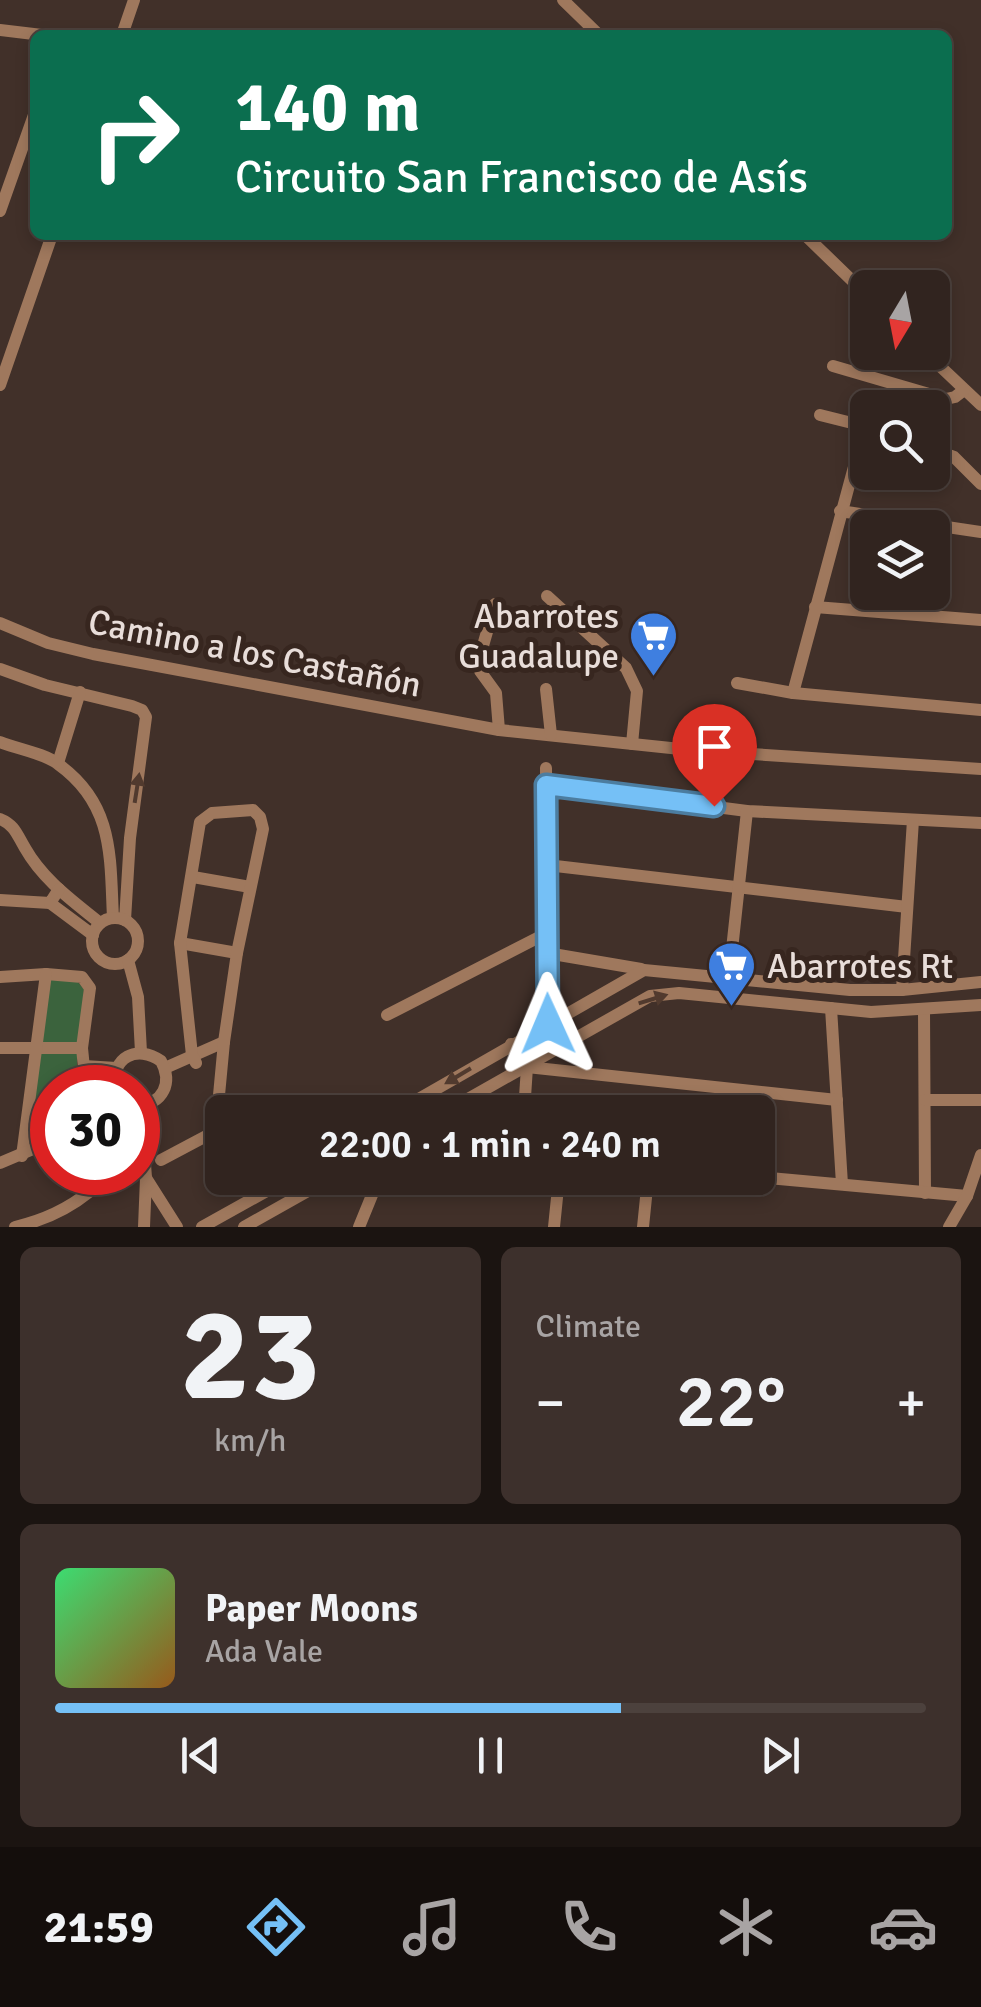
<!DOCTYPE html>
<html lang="en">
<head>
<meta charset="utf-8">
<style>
	:root { --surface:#31241f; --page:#3d302c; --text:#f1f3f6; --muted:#a8a4a4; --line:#4c413d; --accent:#75c0f6 }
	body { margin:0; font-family:Signika,sans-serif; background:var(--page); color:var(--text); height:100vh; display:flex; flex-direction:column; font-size:38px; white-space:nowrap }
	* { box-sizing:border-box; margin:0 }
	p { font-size:32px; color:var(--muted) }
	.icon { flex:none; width:55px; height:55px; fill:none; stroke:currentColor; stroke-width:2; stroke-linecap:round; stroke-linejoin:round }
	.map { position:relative; height:1227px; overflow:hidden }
	.drawer { display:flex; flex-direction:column; gap:20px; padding:20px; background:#1b1411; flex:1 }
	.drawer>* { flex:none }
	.banner { position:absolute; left:30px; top:30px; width:922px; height:210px; border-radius:15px; box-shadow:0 5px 15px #0003,0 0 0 2px var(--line); background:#0b6e4f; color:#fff; overflow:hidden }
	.needle { width:65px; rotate:190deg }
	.buttons { position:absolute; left:850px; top:270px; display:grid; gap:20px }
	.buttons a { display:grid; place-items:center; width:100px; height:100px; border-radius:15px; background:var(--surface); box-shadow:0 5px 15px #0003,0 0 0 2px var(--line); font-size:50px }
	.speed { position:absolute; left:30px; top:1065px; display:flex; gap:20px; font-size:50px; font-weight:700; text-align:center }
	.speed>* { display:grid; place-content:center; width:130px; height:130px; border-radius:50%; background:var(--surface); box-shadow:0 5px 15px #0003,0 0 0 2px var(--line); line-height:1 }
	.speed .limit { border:15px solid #d22; background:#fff; color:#111 }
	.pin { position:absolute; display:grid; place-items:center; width:85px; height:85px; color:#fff; margin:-102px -42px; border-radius:50% 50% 50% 0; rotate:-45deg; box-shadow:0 0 10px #0007 }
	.pin .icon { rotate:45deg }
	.me { position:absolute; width:110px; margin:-55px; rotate:359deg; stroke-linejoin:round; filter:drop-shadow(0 0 8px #0008) }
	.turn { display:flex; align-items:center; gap:35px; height:210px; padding:0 40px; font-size:45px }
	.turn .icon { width:130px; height:130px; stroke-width:2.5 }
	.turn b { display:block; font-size:70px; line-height:85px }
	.big { font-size:75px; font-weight:600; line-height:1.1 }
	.drawer .widget { flex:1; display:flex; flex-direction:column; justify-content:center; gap:15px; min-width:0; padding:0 35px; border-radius:15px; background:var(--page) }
	.drawer .dial { align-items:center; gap:0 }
	.dial b { font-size:130px; line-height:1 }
	.song { display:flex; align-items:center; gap:30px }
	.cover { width:120px; height:120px; border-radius:15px; background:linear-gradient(135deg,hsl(140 70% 55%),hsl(30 70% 35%)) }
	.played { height:10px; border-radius:5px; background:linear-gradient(90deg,var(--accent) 65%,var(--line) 65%) }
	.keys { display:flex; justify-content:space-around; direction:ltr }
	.heat { display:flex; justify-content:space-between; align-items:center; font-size:55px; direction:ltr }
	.drawer .tiles { flex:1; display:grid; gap:20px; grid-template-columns:1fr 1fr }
	.widget:last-child { grid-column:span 2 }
	.trip { position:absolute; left:205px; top:1095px; width:570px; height:100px; border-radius:15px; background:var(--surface); box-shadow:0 5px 15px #0003,0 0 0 2px var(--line); font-weight:600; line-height:100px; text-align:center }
	.tab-bar { display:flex; height:160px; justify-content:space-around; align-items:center; background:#140e0c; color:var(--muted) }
	.tab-bar .icon { width:70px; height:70px }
	.tab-bar .selected { color:var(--accent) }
	.tab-bar b { font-size:45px; color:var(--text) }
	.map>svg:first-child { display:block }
</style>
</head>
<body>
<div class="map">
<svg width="981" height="1227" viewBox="0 0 981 1227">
	<rect width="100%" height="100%" fill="#413029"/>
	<g fill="#3b633d">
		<path d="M48,978L76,980L84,989L80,1043L36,1042Z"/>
		<path d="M36,1052H77V1087L52,1088V1128L28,1140Z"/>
	</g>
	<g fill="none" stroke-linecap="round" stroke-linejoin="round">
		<g stroke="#9f785d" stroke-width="12">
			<path d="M563,0L599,35"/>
			<path d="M0,30L42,35"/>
			<path d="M66,35H67"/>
			<path d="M122,35L134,0"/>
			<path d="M0,211L35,112"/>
			<path d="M805,235L868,296"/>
			<path d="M925,352L981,405"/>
			<path d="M833,366L946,399L955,397L964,390"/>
			<path d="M0,385L52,235"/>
			<path d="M820,415L868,427"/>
			<path d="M932,449L954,457L981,484"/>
			<path d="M840,511L981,532"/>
			<path d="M547,596L626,668L637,691L632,744"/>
			<path d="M495,604L480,656V671L496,693L499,730"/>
			<path d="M815,607L981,620"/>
			<path d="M0,623L48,643L93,654L499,730L690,750L981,769"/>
			<path d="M0,669L45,685L132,706L142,710L146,717L130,838L125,920"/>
			<path d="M737,683L793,693L981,710"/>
			<path d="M546,689L551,735"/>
			<path d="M793,693L865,426"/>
			<path d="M0,742C17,749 44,753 58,764C114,804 110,856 113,918"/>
			<path d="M58,763L80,692"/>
			<path d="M546,768L548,1024"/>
			<path d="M546,785L747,811L981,823"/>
			<path d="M0,819C15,825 17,835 25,848C43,880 73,901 100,923"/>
			<path d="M547,865L907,907"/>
			<path d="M193,877L250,887"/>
			<path d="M0,900L50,903L59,889"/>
			<path d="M50,903L93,935"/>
			<circle cx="115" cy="941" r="23"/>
			<path d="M180,943L237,953"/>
			<path d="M547,953L641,969"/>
			<path d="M128,960L138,997L141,1052"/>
			<path d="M0,977L46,974L82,977L90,988L82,1048L86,1088"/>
			<path d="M729,977L747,811"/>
			<path d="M902,990L913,820"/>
			<path d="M831,1008L842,1184"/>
			<path d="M924,1010L925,1193"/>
			<path d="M387,1015L547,933"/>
			<path d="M511,1044L527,1067L837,1100"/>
			<path d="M0,1048H82"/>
			<path d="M84,1066L116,1068"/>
			<path d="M165,1068L224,1042"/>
			<path d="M115,1088C111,1057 137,1044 161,1061C173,1083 163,1104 138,1105"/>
			<path d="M925,1100H981"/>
			<path d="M141,1106L146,1178L144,1227"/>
			<path d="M396,1112L644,970L850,990H902L981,982"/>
			<path d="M445,1112L650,996L679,993L871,1012L981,1005"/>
			<path d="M524,1112L527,1067"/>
			<path d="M22,1156L46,974"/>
			<path d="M161,1160L210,1134L216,1127L224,1042L237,953L263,829L260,817L253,810L212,813L200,822L180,943L192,1055L196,1063"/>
			<path d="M0,1163L52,1141"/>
			<path d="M758,1177L967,1196"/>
			<path d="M146,1178L177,1227"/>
			<path d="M15,1227C41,1221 68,1209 89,1192L92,1172"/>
			<path d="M202,1227L290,1178"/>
			<path d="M244,1227L331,1178"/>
			<path d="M359,1227L379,1178"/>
			<path d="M554,1227L559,1178"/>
			<path d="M643,1227L648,1178"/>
			<path d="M949,1227L967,1196L981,1155"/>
		</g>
	</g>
	<defs><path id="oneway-solid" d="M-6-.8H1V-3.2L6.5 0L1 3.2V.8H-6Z" transform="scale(2.5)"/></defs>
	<g fill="#513a2e">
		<use href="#oneway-solid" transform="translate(137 788) rotate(-81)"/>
		<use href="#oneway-solid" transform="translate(653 999) rotate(-17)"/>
		<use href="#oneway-solid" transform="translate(458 1076) rotate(149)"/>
	</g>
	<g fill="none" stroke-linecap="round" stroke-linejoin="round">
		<defs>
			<path id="route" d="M548,1024L546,785L714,806"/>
		</defs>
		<use href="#route" stroke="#4c7da0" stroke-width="25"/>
		<use href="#route" stroke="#75c0f6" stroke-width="18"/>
	</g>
	<defs>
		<symbol id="supermarket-pin" viewBox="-11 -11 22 30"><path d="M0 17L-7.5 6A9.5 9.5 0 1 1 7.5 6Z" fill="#3f7fe0" stroke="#37261f"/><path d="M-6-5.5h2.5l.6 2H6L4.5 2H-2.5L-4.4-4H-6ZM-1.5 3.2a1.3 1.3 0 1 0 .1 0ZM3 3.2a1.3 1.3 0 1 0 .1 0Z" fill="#fff"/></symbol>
	</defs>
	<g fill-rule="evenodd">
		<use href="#supermarket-pin" x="626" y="608" width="55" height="75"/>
		<use href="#supermarket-pin" x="704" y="938" width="55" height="75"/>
	</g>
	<g text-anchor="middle" stroke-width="10" stroke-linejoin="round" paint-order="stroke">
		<g font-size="35" fill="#e8ddd9" stroke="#37261f" text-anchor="end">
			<text x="619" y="628">Abarrotes<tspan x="619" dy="40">Guadalupe</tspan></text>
			<text x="767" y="978" text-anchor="start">Abarrotes Rt</text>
		</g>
		<g font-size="35" fill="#e8ddd9" stroke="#37261f">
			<text transform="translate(255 653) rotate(11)" y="12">Camino a los Castañón</text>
		</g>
	</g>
</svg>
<div class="buttons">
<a><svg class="needle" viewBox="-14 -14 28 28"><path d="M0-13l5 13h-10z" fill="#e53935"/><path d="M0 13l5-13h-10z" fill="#a8a4a4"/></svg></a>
<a><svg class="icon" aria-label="search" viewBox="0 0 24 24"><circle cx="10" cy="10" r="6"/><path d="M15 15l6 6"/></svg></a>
<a><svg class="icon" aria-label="layers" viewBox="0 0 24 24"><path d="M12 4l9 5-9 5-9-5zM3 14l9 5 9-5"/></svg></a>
</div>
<div class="speed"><div class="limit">30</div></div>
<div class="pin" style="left:714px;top:806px;background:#d93025"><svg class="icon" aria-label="arrive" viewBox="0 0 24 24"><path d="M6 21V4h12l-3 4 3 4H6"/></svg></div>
<svg class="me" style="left:548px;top:1024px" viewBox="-20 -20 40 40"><path d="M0-17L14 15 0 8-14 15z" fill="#75c0f6" stroke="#fff" stroke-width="4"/></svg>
<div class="trip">22:00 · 1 min · 240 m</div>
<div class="banner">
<div class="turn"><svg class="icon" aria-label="right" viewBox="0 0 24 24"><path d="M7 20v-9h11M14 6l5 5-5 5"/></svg><div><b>140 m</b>Circuito San Francisco de Asís</div></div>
</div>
</div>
<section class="drawer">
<div class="tiles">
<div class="widget dial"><b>23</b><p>km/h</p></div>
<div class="widget"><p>Climate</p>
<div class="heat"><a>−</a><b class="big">22°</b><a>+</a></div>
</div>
<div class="widget">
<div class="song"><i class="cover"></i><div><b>Paper Moons</b><p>Ada Vale</p></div></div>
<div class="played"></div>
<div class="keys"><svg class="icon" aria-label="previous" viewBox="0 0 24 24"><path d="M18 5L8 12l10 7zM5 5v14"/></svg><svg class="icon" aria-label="pause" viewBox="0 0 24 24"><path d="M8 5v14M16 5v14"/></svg><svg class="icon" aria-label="next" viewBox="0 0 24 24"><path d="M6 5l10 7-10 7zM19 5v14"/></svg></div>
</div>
</div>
</section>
<nav class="tab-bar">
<b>21:59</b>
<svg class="icon selected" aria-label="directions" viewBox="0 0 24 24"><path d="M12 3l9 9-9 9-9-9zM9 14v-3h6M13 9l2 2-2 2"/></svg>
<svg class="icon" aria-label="music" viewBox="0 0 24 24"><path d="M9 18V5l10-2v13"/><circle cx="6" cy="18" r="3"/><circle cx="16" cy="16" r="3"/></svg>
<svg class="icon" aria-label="phone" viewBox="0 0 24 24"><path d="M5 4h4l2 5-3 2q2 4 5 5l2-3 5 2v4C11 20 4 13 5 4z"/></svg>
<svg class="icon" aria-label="climate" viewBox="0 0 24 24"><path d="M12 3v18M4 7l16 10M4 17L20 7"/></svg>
<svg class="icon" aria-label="car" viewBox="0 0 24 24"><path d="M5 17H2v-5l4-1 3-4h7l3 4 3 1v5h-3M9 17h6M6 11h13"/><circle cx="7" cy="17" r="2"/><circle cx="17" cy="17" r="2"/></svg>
</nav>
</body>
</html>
